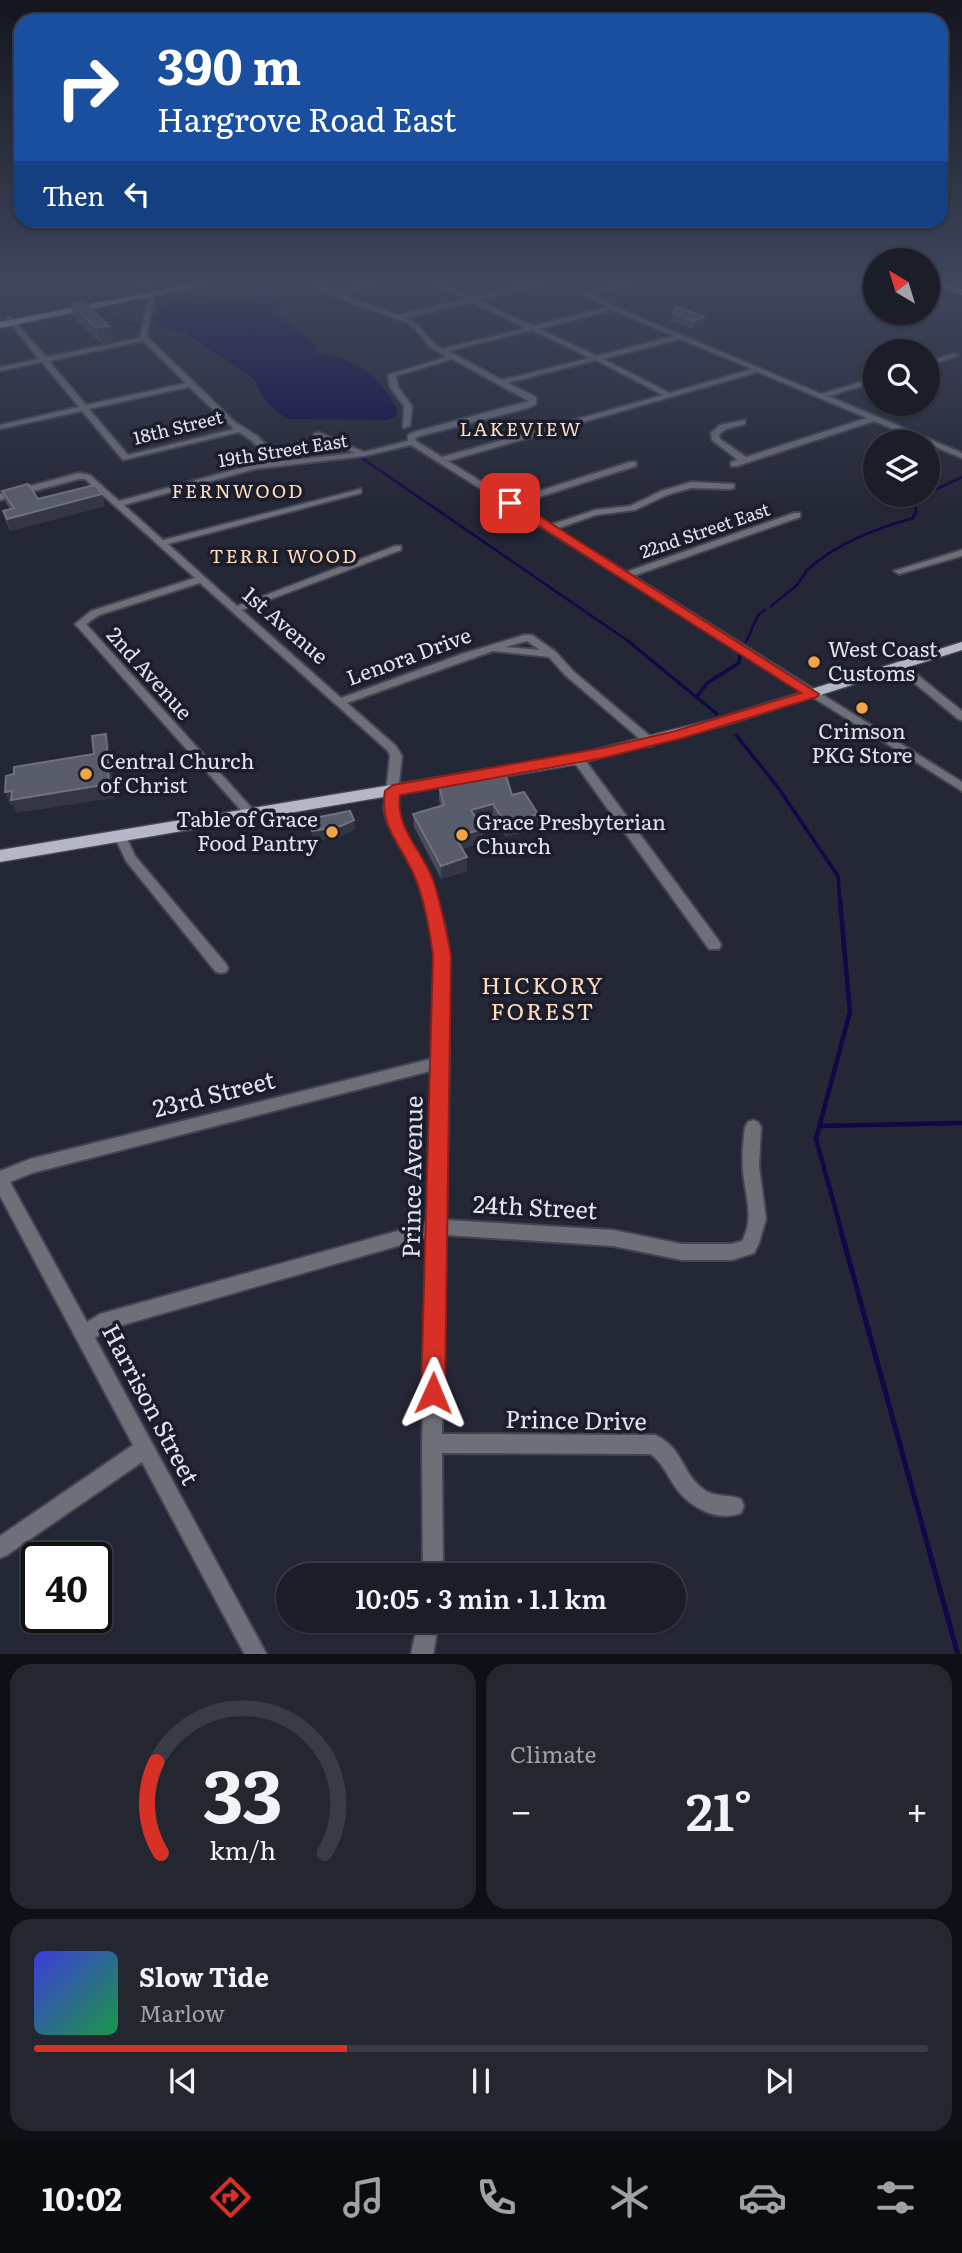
<!DOCTYPE html>
<html lang="en">
<head>
<meta charset="utf-8">
<style>
	:root { --surface:#1b1d28; --page:#242630; --text:#f1f3f6; --muted:#a0a2a8; --line:#393b45; --accent:#d93025 }
	body { margin:0; font-family:Literata,serif; background:var(--page); color:var(--text); height:100vh; display:flex; flex-direction:column; font-size:26px; white-space:nowrap }
	* { box-sizing:border-box; margin:0 }
	p { font-size:23px; color:var(--muted) }
	.icon { flex:none; width:38px; height:38px; fill:none; stroke:currentColor; stroke-width:2; stroke-linecap:round; stroke-linejoin:round }
	.map { position:relative; height:1654px; overflow:hidden }
	.side { display:flex; flex-direction:column; gap:10px; padding:10px; background:#0f1016; flex:1 }
	.side>* { flex:none }
	.top-card { position:absolute; left:14px; top:14px; width:934px; height:214px; border-radius:21px; box-shadow:0 2px 5px #0004,0 0 0 2px var(--line); background:#1a4fa0; color:#fff; overflow:hidden }
	.needle { width:46px; rotate:322deg }
	.fabs { position:absolute; left:863px; top:248px; display:grid; gap:14px }
	.fabs a { display:grid; place-items:center; width:77px; height:77px; border-radius:50%; background:var(--surface); box-shadow:0 2px 5px #0004,0 0 0 2px var(--line); font-size:35px }
	.speed { position:absolute; left:21px; top:1542px; display:flex; gap:14px; font-size:35px; font-weight:700; text-align:center }
	.speed>* { display:grid; place-content:center; width:91px; height:91px; border-radius:50%; background:var(--surface); box-shadow:0 2px 5px #0004,0 0 0 2px var(--line); line-height:1 }
	.speed .limit { border:4px solid #111; border-radius:10px; background:#fff; color:#111 }
	.pin { position:absolute; display:grid; place-items:center; width:60px; height:60px; color:#fff; margin:-30px; border-radius:14px; box-shadow:0 4px 10px #0006 }
	.me { position:absolute; width:77px; margin:-38px; rotate:1deg; stroke-linejoin:round; filter:drop-shadow(0 0 5px #0008) }
	.turn { display:flex; align-items:center; gap:24px; height:147px; padding:0 28px; font-size:32px }
	.turn .icon { width:91px; height:91px; stroke-width:2.5 }
	.turn b { display:block; font-size:49px; line-height:60px }
	.then { display:flex; align-items:center; height:66px; padding:0 28px; background:#0003; gap:14px; font-size:26px }
	.big { font-size:52px; font-weight:600; line-height:1.1 }
	.side .card { flex:1; display:flex; flex-direction:column; justify-content:center; gap:10px; min-width:0; padding:0 24px; border-radius:21px; background:var(--page) }
	.side .dial { align-items:center; gap:0 }
	.dial svg { height:182px; overflow:visible; fill:none; stroke:var(--line); stroke-width:7; stroke-linecap:round; text-anchor:middle }
	.dial text { fill:var(--text); stroke:none }
	.song { display:flex; align-items:center; gap:21px }
	.cover { width:84px; height:84px; border-radius:10px; background:linear-gradient(135deg,hsl(240 70% 55%),hsl(140 70% 35%)) }
	.played { height:7px; border-radius:4px; background:linear-gradient(90deg,var(--accent) 35%,var(--line) 35%) }
	.keys { display:flex; justify-content:space-around; direction:ltr }
	.heat { display:flex; justify-content:space-between; align-items:center; font-size:38px; direction:ltr }
	.side .tiles { flex:1; display:grid; gap:10px; grid-template-columns:1fr 1fr }
	.card:last-child { grid-column:span 2 }
	.trip { position:absolute; left:276px; top:1563px; width:410px; height:70px; border-radius:35px; background:var(--surface); box-shadow:0 2px 5px #0004,0 0 0 2px var(--line); font-weight:600; line-height:70px; text-align:center }
	.menu { display:flex; height:112px; justify-content:space-around; align-items:center; background:#0b0c10; color:var(--muted) }
	.menu .icon { width:49px; height:49px }
	.menu .selected { color:var(--accent) }
	.menu b { font-size:32px; color:var(--text) }
	.map>svg:first-child { display:block }
</style>
</head>
<body>
<div class="map">
<svg width="962" height="1655" viewBox="0 0 962 1655">
	<rect width="100%" height="100%" fill="#242736"/>
	<path fill="#110947" d="M242,288L265,291L283,307L273,311L317,346L315,352C353,358 379,374 397,410L396,416L386,420L288,419C272,410 261,397 255,380L187,334L160,326L152,319L159,312L157,306L202,294L226,300L256,296Z"/>
	<g fill="none" stroke-linecap="round" stroke-linejoin="round">
		<g stroke="#110947" stroke-width="2">
			<path d="M34,281L77,300"/>
			<path d="M100,313L137,325"/>
		</g>
		<g stroke="#110947" stroke-width="2.5">
			<path d="M344,450L353,452L631,643"/>
			<path d="M937,489L962,477"/>
			<path d="M928,492L933,490"/>
			<path d="M807,570C837,543 875,529 913,518L916,511L914,502L919,495"/>
			<path d="M771,606L796,586L806,572"/>
			<path d="M746,642L758,615L765,610"/>
		</g>
		<g stroke="#110947" stroke-width="3.5">
			<path d="M628,641L717,714"/>
			<path d="M697,697L707,683L739,663L740,655"/>
			<path d="M736,735L777,786L838,876L840,902"/>
		</g>
		<g stroke="#110947" stroke-width="4.5">
			<path d="M840,900L850,1012L816,1139L842,1233"/>
			<path d="M819,1126L962,1123"/>
		</g>
		<path stroke="#110947" stroke-width="5" d="M841,1231L958,1655"/>
		<defs>
			<g id="minor">
				<path d="M137,281H145L156,290L147,333L148,338L235,422L257,436L283,461L355,453L315,436L314,434L318,432L364,452L408,441V435L414,432L529,401L452,359L396,376L398,387L412,406L410,426L403,428L404,406L390,387L388,375L447,357L430,347L416,329L406,322L348,302L329,294L307,281C318,281 323,289 333,290C343,292 374,281 389,281L339,293L398,315L466,299L429,281C446,281 462,298 476,297C502,294 526,281 553,281L478,300L533,326L607,307L584,294L630,281H641L593,294L615,307L821,394L875,378V382L828,396L962,453V458L874,421L737,466H731V462L738,460L712,440L711,433L720,425L745,420V424L726,429L719,434L720,439L746,457L867,418L758,372L448,461L511,500L630,462H636V466L517,504L550,525L595,510L630,506L661,491L691,482L734,484V488L731,489L691,488L667,495L635,510L596,515L556,529L626,572L794,513H800V517L633,576L962,782V791L411,445L364,456L255,469L124,505L163,540L361,489V493L168,544L237,606L395,546H401V550L242,610L341,698L462,654L524,635H532L556,652L573,671L657,742L651,746L647,745L565,675L549,657L493,651L347,703L396,746L402,756L396,809L400,824L429,877L444,923L449,955V1062L446,1220L613,1230L682,1244H732L742,1241C755,1218 745,1195 743,1171C742,1156 743,1142 745,1127L748,1122L753,1120L758,1122L761,1127L759,1166L766,1219L759,1243L754,1253L748,1255L732,1260H682L613,1246L446,1235L442,1434L655,1435C683,1447 682,1474 703,1489C715,1498 729,1494 741,1499L744,1506L741,1513C717,1523 687,1506 674,1485C664,1470 666,1468 651,1454L442,1453L443,1575H423L422,1443L429,1237L105,1330L95,1338L267,1655H245L142,1462L7,1555L0,1558V1536L133,1445L0,1196V1171L30,1159L435,1058V955L430,923L417,877L388,824L384,809L390,756L388,751L200,583L99,615L86,624L257,814L251,818L247,817L75,624L91,611L195,578L85,479H79L0,500V494L79,473L90,475L119,501L252,465L274,462L251,440L239,432L123,460L82,411L0,429V425L79,407L42,362L0,371V367L39,359L7,319V317H11L46,357L141,338V333L150,291ZM471,302L526,328L442,349C427,341 422,324 405,318ZM612,310L674,336L597,356L539,329ZM532,330L590,358L502,380L448,351ZM680,339L752,369L670,393L603,359ZM143,341L186,383L86,405L49,361ZM596,360L663,395L442,457L416,441L415,438L420,436L528,408L536,404V397L508,383ZM189,387L234,429L128,455L89,409ZM527,641L540,650L505,647ZM434,1070L430,1222L100,1314L87,1322L10,1182L32,1173Z"/>
				<path d="M953,354L959,355L928,366V362Z"/>
				<path d="M962,550V556L899,574L894,571Z"/>
				<path d="M900,663L904,664L962,711V720L958,719L896,668L895,666L896,664Z"/>
				<path d="M578,755L582,756L719,941L721,945L719,949H709L574,762L572,759Z"/>
				<path d="M120,831L124,832L135,856L226,964L228,968L226,972L221,973L216,972L126,861L114,835Z"/>
				<path d="M418,1620H439L433,1655H411Z"/>
			</g>
			<g id="major">
				<path d="M207,281H224L0,328V322Z"/>
				<path d="M962,642V650L729,724L578,764L0,862V850L578,754L719,718Z"/>
			</g>
			<path id="highway" d="M928,281H940L962,289V295Z"/>
		</defs>
		<use href="#minor" stroke="#424553" stroke-width="4"/>
		<use href="#major" stroke="#424553" stroke-width="3"/>
		<use href="#highway" stroke="#424553" stroke-width="4"/>
		<use href="#minor" fill="#6e6f78" fill-rule="evenodd"/>
		<use href="#major" fill="#b4b7c8" fill-rule="evenodd"/>
		<use href="#highway" fill="#d0d4e8" fill-rule="evenodd"/>
	</g>
	<g fill="#494b5b">
		<path d="M71,304L109,326L113,341L101,343L74,318Z"/>
		<path d="M673,313L704,317L703,325L692,329L672,321Z"/>
		<path d="M2,491L38,499L105,506L10,531L7,524L3,511L10,509L6,503Z"/>
		<path d="M439,786L512,795L538,828L506,837L493,817L478,821L483,829V842L462,849L467,857V871L441,879L414,827L413,814L441,806L439,800Z"/>
	</g>
	<g fill="#333646">
		<path d="M704,317L703,325L692,329L693,321Z"/>
		<path d="M109,326L113,341L101,343L97,328Z"/>
		<path d="M102,494L105,506L10,531L7,519Z"/>
		<path d="M106,734L110,747L114,798L16,813L13,805H10L5,792L109,784Z"/>
		<path d="M493,804V817L471,823V810Z"/>
		<path d="M538,814V828L506,837V824Z"/>
		<path d="M354,820L355,830L342,836L313,842L312,831Z"/>
		<path d="M483,829V842L455,851V837Z"/>
		<path d="M467,857V871L441,879V866Z"/>
	</g>
	<g fill="#595c6b" stroke="#6e717f" stroke-width="2">
		<path d="M83,301L109,326L97,328L71,304Z"/>
		<path d="M676,306L704,317L693,321L673,313Z"/>
		<path d="M28,484L38,499L95,485L102,494L7,519L3,511L14,508L2,491Z"/>
		<path d="M106,734L109,784L11,800L12,791L5,792L6,776L14,774V767L94,754L92,736Z"/>
		<path d="M506,776L512,795L524,792L538,814L506,824L493,804L471,810L483,829L455,837L467,857L441,866L413,814L444,805L439,786Z"/>
		<path d="M350,811L354,820L341,826L312,831L309,819Z"/>
	</g>
	<linearGradient id="sky" x2="0" y2="1"><stop stop-color="#14151e"/><stop offset="0.55" stop-color="#3f475d"/><stop offset="1" stop-color="#3f475d" stop-opacity="0"/></linearGradient>
	<rect width="962" height="513" fill="url(#sky)"/>
	<path fill="#d93025" stroke="#8d1f18" stroke-width="2" d="M506,500H514L819,694L817,697L683,738L603,758L400,795C395,828 422,850 433,880C441,904 446,929 451,955L445,1393L442,1402L433,1405L425,1402L421,1393L433,955C429,929 425,900 414,875C401,844 379,827 385,791L393,785L603,748L675,731L801,693L506,505Z"/>
	<g fill="#f3a443" stroke="#1b1d2c" stroke-width="2.5">
		<circle cx="814" cy="662" r="7"/>
		<circle cx="862" cy="708" r="7"/>
		<circle cx="86" cy="774" r="7"/>
		<circle cx="332" cy="832" r="7"/>
		<circle cx="462" cy="835" r="7"/>
	</g>
	<g text-anchor="middle" stroke-width="7" stroke-linejoin="round" paint-order="stroke">
		<g font-size="18" fill="#e2e4ee" stroke="#1b1d2c">
			<text transform="translate(178 428) rotate(-14)" y="6">18th Street</text>
			<text transform="translate(283 451) rotate(-9)" y="6">19th Street East</text>
			<text transform="translate(705 531) rotate(-19)" y="6">22nd Street East</text>
		</g>
		<g font-size="19" letter-spacing="2" fill="#ffddb9" stroke="#1b1d2c">
			<text x="521" y="436">LAKEVIEW</text>
			<text x="238" y="498">FERNWOOD</text>
			<text x="284" y="563">TERRI WOOD</text>
		</g>
		<g font-size="21" fill="#e2e4ee" stroke="#1b1d2c">
			<text transform="translate(285 626) rotate(41)" y="7">1st Avenue</text>
			<text transform="translate(409 657) rotate(-20)" y="7">Lenora Drive</text>
			<text transform="translate(149 674) rotate(48)" y="7">2nd Avenue</text>
		</g>
		<g font-size="21" fill="#e2e4ee" stroke="#1b1d2c" text-anchor="start">
			<text x="828" y="657">West Coast<tspan x="828" dy="24">Customs</tspan></text>
			<text x="862" y="739" text-anchor="middle">Crimson<tspan x="862" dy="24">PKG Store</tspan></text>
			<text x="100" y="769">Central Church<tspan x="100" dy="24">of Christ</tspan></text>
			<text x="318" y="827" text-anchor="end">Table of Grace<tspan x="318" dy="24">Food Pantry</tspan></text>
			<text x="476" y="830">Grace Presbyterian<tspan x="476" dy="24">Church</tspan></text>
		</g>
		<g font-size="23" letter-spacing="2" fill="#ffddb9" stroke="#1b1d2c">
			<text x="543" y="994">HICKORY<tspan x="543" dy="26">FOREST</tspan></text>
		</g>
		<g font-size="24" fill="#e2e4ee" stroke="#1b1d2c">
			<text transform="translate(214 1095) rotate(-14)" y="8">23rd Street</text>
			<text transform="translate(413 1177) rotate(-89)" y="8">Prince Avenue</text>
			<text transform="translate(535 1208) rotate(3)" y="8">24th Street</text>
			<text transform="translate(150 1405) rotate(62)" y="8">Harrison Street</text>
			<text transform="translate(576 1421) rotate(1)" y="8">Prince Drive</text>
		</g>
	</g>
</svg>
<div class="fabs">
<a><svg class="needle" viewBox="-14 -14 28 28"><path d="M0-13l5 13h-10z" fill="#e53935"/><path d="M0 13l5-13h-10z" fill="#a0a2a8"/></svg></a>
<a><svg class="icon" aria-label="search" viewBox="0 0 24 24"><circle cx="10" cy="10" r="6"/><path d="M15 15l6 6"/></svg></a>
<a><svg class="icon" aria-label="layers" viewBox="0 0 24 24"><path d="M12 4l9 5-9 5-9-5zM3 14l9 5 9-5"/></svg></a>
</div>
<div class="speed"><div class="limit">40</div></div>
<div class="pin" style="left:510px;top:503px;background:#d93025"><svg class="icon" aria-label="arrive" viewBox="0 0 24 24"><path d="M6 21V4h12l-3 4 3 4H6"/></svg></div>
<svg class="me" style="left:433px;top:1393px" viewBox="-20 -20 40 40"><path d="M0-17L14 15 0 8-14 15z" fill="#d93025" stroke="#fff" stroke-width="4"/></svg>
<div class="trip">10:05 · 3 min · 1.1 km</div>
<div class="top-card">
<div class="turn"><svg class="icon" aria-label="right" viewBox="0 0 24 24"><path d="M7 20v-9h11M14 6l5 5-5 5"/></svg><div><b>390 m</b>Hargrove Road East</div></div>
<div class="then">Then<svg class="icon" aria-label="left" viewBox="0 0 24 24"><path d="M17 20v-9H6M10 6l-5 5 5 5"/></svg></div>
</div>
</div>
<section class="side">
<div class="tiles">
<div class="card dial"><svg viewBox="0 0 100 80">
<path d="M14 69A42 42 0 1 1 86 69"/>
<path d="M14 69A42 42 0 0 1 12 29" stroke="#d93025"/>
<text x="50" y="56" font-size="32" font-weight="700">33</text>
<text x="50" y="72" font-size="11">km/h</text>
</svg></div>
<div class="card"><p>Climate</p>
<div class="heat"><a>−</a><b class="big">21°</b><a>+</a></div>
</div>
<div class="card">
<div class="song"><i class="cover"></i><div><b>Slow Tide</b><p>Marlow</p></div></div>
<div class="played"></div>
<div class="keys"><svg class="icon" aria-label="previous" viewBox="0 0 24 24"><path d="M18 5L8 12l10 7zM5 5v14"/></svg><svg class="icon" aria-label="pause" viewBox="0 0 24 24"><path d="M8 5v14M16 5v14"/></svg><svg class="icon" aria-label="next" viewBox="0 0 24 24"><path d="M6 5l10 7-10 7zM19 5v14"/></svg></div>
</div>
</div>
</section>
<nav class="menu">
<b>10:02</b>
<svg class="icon selected" aria-label="directions" viewBox="0 0 24 24"><path d="M12 3l9 9-9 9-9-9zM9 14v-3h6M13 9l2 2-2 2"/></svg>
<svg class="icon" aria-label="music" viewBox="0 0 24 24"><path d="M9 18V5l10-2v13"/><circle cx="6" cy="18" r="3"/><circle cx="16" cy="16" r="3"/></svg>
<svg class="icon" aria-label="phone" viewBox="0 0 24 24"><path d="M5 4h4l2 5-3 2q2 4 5 5l2-3 5 2v4C11 20 4 13 5 4z"/></svg>
<svg class="icon" aria-label="climate" viewBox="0 0 24 24"><path d="M12 3v18M4 7l16 10M4 17L20 7"/></svg>
<svg class="icon" aria-label="car" viewBox="0 0 24 24"><path d="M5 17H2v-5l4-1 3-4h7l3 4 3 1v5h-3M9 17h6M6 11h13"/><circle cx="7" cy="17" r="2"/><circle cx="17" cy="17" r="2"/></svg>
<svg class="icon" aria-label="filters" viewBox="0 0 24 24"><path d="M4 7h16M4 17h16"/><circle cx="9" cy="7" r="2"/><circle cx="15" cy="17" r="2"/></svg>
</nav>
</body>
</html>
